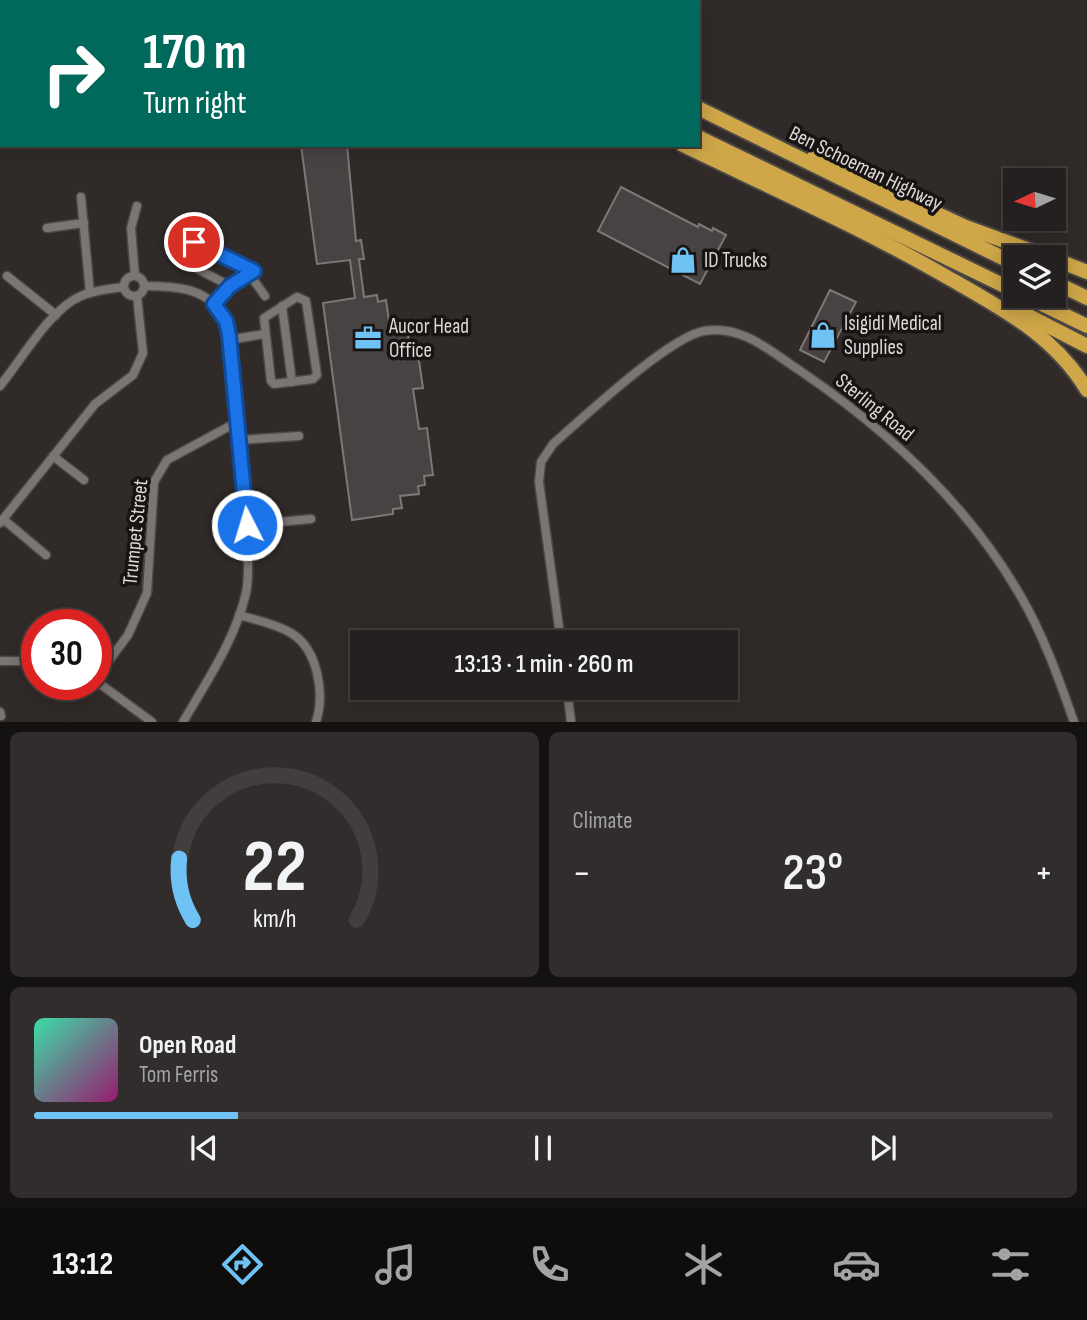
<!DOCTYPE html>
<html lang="en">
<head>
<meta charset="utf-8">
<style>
	:root { --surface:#24201f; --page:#302d2c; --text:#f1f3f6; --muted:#a3a3a4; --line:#413e3d; --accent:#6fc2f4 }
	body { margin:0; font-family:"Sofia Sans Condensed",sans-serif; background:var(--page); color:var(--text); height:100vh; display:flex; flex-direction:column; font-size:26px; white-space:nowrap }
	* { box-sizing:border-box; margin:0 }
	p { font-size:23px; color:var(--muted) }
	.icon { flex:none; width:38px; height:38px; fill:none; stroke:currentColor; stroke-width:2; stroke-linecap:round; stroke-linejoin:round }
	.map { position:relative; height:722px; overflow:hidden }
	.side { display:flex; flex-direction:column; gap:10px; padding:10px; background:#141211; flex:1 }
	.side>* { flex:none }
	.top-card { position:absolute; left:0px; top:0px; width:700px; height:147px; box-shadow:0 4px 18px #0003,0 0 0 2px var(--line); background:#00695c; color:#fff; overflow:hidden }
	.needle { width:46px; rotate:266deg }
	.tools { position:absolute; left:1003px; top:168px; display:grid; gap:14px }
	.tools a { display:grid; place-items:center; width:63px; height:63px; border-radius:0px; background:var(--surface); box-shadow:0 4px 18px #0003,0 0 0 2px var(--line); font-size:35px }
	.speed { position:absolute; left:21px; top:609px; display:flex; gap:14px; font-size:35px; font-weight:700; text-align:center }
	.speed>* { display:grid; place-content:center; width:91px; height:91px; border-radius:50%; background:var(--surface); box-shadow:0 4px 18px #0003,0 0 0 2px var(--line); line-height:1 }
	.speed .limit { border:10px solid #d22; background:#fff; color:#111 }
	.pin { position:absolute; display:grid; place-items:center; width:60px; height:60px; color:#fff; margin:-30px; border:4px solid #fff; border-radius:50%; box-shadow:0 2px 7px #0007 }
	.me { position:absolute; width:77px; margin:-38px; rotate:355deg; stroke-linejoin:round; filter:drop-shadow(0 0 5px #0008) }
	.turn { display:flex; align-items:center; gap:24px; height:147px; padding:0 28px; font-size:32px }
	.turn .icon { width:91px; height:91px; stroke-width:2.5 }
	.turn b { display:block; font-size:49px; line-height:60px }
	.big { font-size:52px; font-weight:600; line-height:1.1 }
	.side .card { flex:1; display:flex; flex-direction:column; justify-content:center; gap:10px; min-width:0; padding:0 24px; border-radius:10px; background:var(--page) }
	.side .dial { align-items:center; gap:0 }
	.dial svg { height:182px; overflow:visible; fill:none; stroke:var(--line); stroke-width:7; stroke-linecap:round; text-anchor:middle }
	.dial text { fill:var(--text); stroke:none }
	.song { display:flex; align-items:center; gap:21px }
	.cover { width:84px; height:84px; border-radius:10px; background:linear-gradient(135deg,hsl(160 70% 55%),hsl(320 70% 35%)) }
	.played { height:7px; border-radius:4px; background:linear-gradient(90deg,var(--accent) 20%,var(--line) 20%) }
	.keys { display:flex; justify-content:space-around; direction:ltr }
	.heat { display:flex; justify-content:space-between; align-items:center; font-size:38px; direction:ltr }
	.side .tiles { flex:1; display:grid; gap:10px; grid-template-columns:1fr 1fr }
	.card:last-child { grid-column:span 2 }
	.trip { position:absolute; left:350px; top:630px; width:388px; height:70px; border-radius:0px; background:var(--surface); box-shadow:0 4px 18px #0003,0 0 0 2px var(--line); font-weight:600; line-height:70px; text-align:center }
	.menu { display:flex; height:112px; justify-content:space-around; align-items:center; background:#0e0d0c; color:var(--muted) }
	.menu .icon { width:49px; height:49px }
	.menu .active { color:var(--accent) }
	.menu b { font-size:32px; color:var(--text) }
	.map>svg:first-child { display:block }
</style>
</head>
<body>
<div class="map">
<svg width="1087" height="722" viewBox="0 0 1087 722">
	<rect width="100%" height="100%" fill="#302b29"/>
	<g fill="#494242" stroke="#7e7777" stroke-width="2">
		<path d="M301,145H347L356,241L361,240L364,259H359L364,297L377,295L378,302L386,300L390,328L403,326L407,328L410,348L417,347L423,388L413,389L419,429L427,428L433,475L424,476L425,485L418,486L419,494L400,496L402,508L393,509V514L352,520L323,303L355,298L350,260L317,264Z"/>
		<path d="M621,187L698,227L699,224L712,231L713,228L726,235L700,284L598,231Z"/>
		<path d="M830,290L856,302L824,362L800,350Z"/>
		<path d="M496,629L498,641L435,642V638Z"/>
	</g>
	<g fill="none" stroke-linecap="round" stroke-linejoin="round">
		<defs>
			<g id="street">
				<path d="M0,69L2,71"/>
				<path d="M81,197L90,293"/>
				<path d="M47,228L84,223"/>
				<path d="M194,241L254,271L230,286L214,304"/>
				<path d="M188,264L230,286"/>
				<path d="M250,275L265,296"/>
				<circle cx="134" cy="286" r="10"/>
				<path d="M7,276L56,315"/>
				<path d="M135,276L131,228L137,206"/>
				<path d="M144,286C172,286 205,287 221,313C237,337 254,561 246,593C235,640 207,681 183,722"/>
				<path d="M297,297L306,301L317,375L313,379L274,384L271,381L264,318Z"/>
				<path d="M282,306L292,382"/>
				<path d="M229,340L264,334"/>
				<path d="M0,386C22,359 50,309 81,296C94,290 110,289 124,287"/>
				<path d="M240,440L299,436"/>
				<path d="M53,456L84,480"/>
				<path d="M3,519L46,555"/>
				<path d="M0,523L95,404L133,375L143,353L137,296"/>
				<path d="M247,525L311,519"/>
				<path d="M239,615C256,620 276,624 291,633C318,649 325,694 316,722"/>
				<path d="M561,642L539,482L541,462L553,444C584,417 669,337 704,331C741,324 770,351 799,370C886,429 967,503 1020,595C1043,634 1059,679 1074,722"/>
				<path d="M0,661H37"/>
				<path d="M96,678L128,635L147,593L154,482L167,460L239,421"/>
				<path d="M96,681L152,722"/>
				<path d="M567,688L571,722"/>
				<path d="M0,712L1,716"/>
			</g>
			<g id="highway">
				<path d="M408,0L412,2"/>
				<path d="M473,0L477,2"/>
				<path d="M698,108L1015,264"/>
				<path d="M698,137L1015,291"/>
				<path d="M683,145C772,188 862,228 947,277C1001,308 1054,335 1087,390"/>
				<path d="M814,157L966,227L1048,257"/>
				<path d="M1054,259L1087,272"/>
				<path d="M1054,282L1087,298"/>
				<path d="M1025,296L1087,326"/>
				<path d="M1023,313L1087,346"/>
			</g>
		</defs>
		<use href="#street" stroke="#4b4744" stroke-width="11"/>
		<use href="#highway" stroke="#4b4744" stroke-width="18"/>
		<use href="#street" stroke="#7c7673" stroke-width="8"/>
		<use href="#highway" stroke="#cfa749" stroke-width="14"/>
	</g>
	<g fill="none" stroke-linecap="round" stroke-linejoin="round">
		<defs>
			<path id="route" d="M194,242L254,271L230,286L214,304L226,321L229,335L247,525"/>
		</defs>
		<use href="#route" stroke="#114b97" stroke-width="18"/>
		<use href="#route" stroke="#1a73e8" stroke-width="12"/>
	</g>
	<defs>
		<symbol id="shop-bare" viewBox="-9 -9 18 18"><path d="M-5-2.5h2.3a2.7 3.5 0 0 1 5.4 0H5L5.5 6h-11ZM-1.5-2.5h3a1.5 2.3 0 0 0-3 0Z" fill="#6fc2f4" stroke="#171413" stroke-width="2.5" paint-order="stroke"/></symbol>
		<symbol id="office-bare" viewBox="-9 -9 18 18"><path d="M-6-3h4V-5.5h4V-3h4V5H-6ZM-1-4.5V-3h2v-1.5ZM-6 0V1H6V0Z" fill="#6fc2f4" stroke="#171413" stroke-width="2.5" paint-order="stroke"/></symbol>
	</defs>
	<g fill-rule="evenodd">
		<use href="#shop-bare" x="664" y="241" width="38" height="38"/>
		<use href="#shop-bare" x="804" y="316" width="38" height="38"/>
		<use href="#office-bare" x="349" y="319" width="38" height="38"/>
	</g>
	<g text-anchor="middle" stroke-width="7" stroke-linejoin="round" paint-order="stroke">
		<g font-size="21" fill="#dcd9d7" stroke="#171413">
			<text transform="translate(866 168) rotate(26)" y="7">Ben Schoeman Highway</text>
			<text transform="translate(875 407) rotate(39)" y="7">Sterling Road</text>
			<text transform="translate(135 532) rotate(-84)" y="7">Trumpet Street</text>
		</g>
		<g font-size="21" fill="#dcd9d7" stroke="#171413" text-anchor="start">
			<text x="704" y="267">ID Trucks</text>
			<text x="844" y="330">Isigidi Medical<tspan x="844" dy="24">Supplies</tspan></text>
			<text x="389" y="333">Aucor Head<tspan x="389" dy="24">Office</tspan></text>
		</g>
	</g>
</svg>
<div class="tools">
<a><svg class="needle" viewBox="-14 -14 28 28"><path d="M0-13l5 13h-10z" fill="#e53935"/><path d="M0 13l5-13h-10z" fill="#a3a3a4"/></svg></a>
<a><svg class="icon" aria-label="layers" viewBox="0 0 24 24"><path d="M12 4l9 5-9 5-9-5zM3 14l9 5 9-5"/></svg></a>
</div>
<div class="speed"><div class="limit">30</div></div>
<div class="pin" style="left:194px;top:242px;background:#d93025"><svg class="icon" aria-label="arrive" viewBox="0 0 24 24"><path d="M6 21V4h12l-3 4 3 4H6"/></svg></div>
<svg class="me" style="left:247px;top:525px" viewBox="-20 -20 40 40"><circle r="17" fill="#1a73e8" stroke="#fff" stroke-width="3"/><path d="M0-11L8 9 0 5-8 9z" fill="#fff"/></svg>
<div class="trip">13:13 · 1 min · 260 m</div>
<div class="top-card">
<div class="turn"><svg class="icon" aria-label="right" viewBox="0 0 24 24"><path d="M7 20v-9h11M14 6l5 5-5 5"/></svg><div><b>170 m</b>Turn right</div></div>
</div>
</div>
<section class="side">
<div class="tiles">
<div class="card dial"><svg viewBox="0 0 100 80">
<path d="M14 69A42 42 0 1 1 86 69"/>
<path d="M14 69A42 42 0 0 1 8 42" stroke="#6fc2f4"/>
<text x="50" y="56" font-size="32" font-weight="700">22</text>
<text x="50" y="72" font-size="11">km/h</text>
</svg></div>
<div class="card"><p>Climate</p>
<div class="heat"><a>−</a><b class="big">23°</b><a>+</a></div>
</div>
<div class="card">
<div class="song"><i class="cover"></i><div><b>Open Road</b><p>Tom Ferris</p></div></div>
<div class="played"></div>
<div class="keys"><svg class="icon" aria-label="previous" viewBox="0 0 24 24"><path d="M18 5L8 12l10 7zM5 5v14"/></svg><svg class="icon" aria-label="pause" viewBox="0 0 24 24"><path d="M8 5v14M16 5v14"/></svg><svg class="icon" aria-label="next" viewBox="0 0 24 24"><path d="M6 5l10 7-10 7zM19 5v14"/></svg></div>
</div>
</div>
</section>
<nav class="menu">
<b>13:12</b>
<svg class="icon active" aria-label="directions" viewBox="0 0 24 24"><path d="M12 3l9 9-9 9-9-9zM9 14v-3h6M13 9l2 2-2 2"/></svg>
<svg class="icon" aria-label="music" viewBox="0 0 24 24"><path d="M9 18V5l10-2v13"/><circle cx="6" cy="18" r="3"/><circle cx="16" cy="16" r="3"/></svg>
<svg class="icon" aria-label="phone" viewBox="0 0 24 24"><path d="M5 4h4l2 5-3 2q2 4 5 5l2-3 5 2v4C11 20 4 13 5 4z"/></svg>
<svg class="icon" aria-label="climate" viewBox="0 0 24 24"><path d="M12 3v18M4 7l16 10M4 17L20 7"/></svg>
<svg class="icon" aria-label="car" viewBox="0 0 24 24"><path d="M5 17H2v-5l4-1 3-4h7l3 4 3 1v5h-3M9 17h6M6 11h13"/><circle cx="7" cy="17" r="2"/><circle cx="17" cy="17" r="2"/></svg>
<svg class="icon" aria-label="filters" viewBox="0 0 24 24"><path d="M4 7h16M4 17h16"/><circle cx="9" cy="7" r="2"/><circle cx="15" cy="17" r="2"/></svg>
</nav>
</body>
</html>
